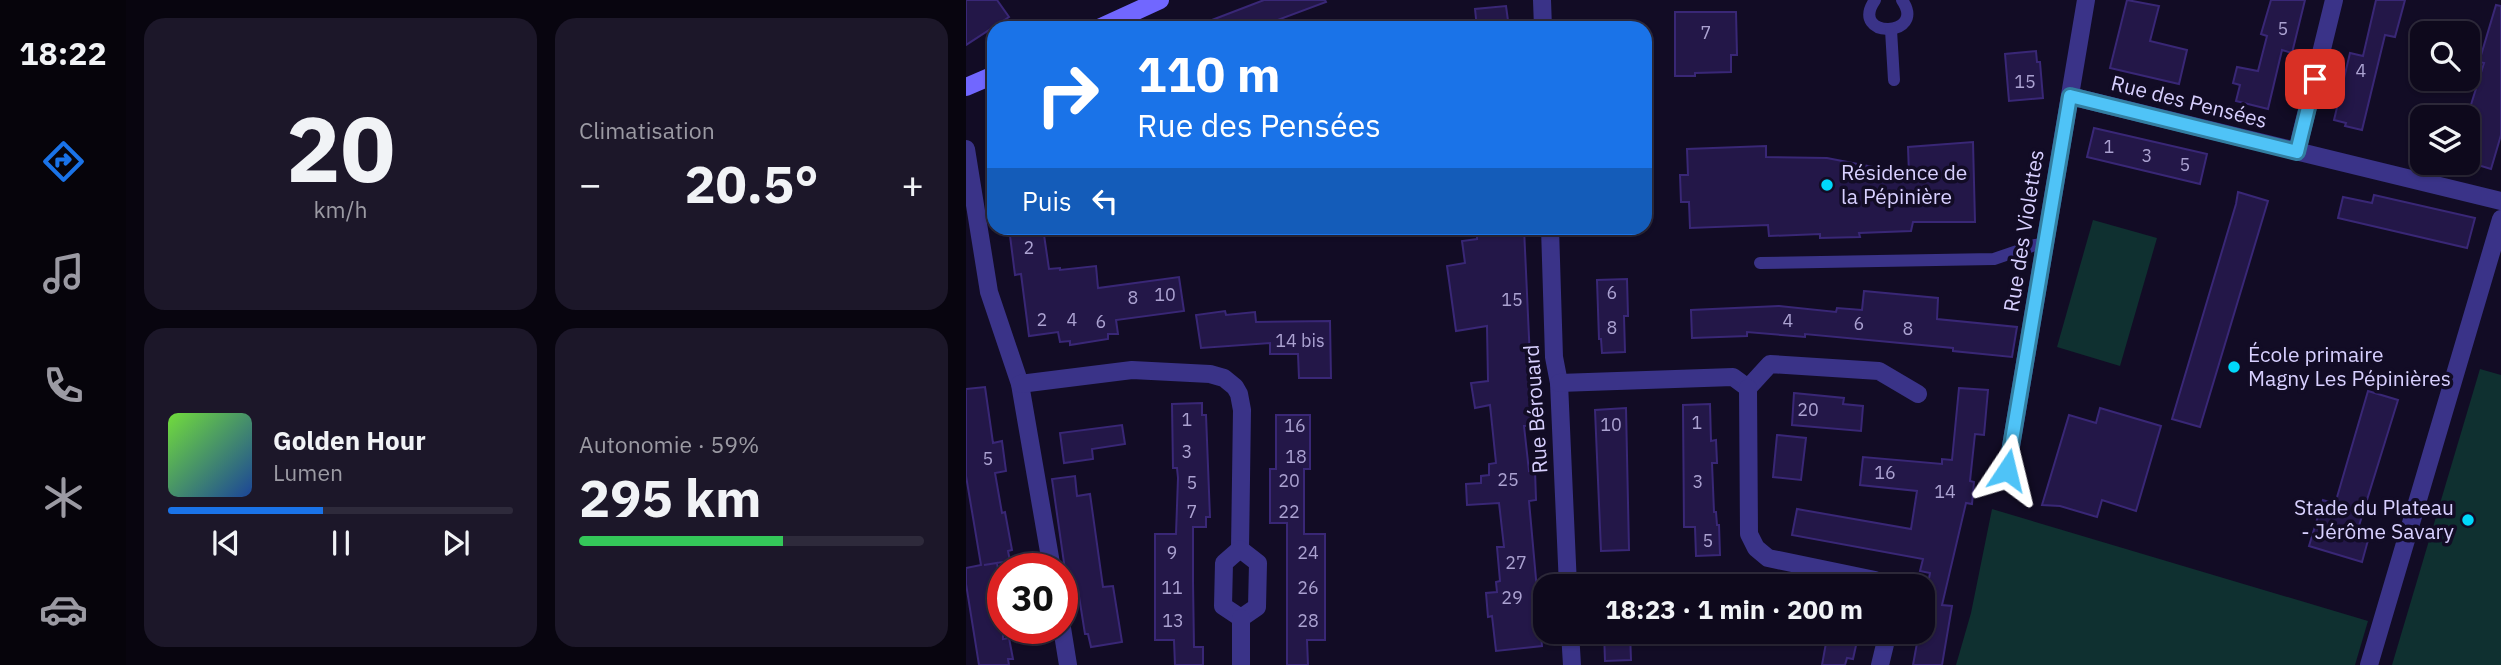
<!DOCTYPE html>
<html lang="fr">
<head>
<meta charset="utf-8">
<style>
	:root { --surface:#0e091c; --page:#1c1729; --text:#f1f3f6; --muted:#9b9aa3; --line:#2e2a3b; --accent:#1a73e8 }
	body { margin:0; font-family:"IBM Plex Sans",sans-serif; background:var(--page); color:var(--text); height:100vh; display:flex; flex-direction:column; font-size:26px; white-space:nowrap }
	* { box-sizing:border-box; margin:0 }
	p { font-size:23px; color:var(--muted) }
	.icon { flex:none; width:38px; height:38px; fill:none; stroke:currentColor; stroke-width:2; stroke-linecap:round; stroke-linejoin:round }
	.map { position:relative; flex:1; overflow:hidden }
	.sheet { display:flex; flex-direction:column; gap:18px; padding:18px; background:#08050f; width:840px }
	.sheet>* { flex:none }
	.top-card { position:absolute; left:21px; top:21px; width:665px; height:214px; border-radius:21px; box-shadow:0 2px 5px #0004,0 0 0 2px var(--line); background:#1a73e8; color:#fff; overflow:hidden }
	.controls { position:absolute; left:1444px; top:21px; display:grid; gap:14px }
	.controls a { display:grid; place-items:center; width:70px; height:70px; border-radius:14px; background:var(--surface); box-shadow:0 2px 5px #0004,0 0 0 2px var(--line); font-size:35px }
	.speed { position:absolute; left:21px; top:553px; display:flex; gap:14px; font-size:35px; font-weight:700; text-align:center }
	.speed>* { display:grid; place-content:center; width:91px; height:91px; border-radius:50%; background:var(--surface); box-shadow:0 2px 5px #0004,0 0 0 2px var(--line); line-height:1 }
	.speed .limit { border:10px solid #d22; background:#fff; color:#111 }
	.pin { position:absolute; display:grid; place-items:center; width:60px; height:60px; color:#fff; margin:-30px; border-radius:14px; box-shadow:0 4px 10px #0006 }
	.me { position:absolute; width:77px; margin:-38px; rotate:10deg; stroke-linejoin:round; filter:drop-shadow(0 0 5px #0008) }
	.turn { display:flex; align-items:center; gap:24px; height:147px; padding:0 35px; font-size:32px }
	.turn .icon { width:91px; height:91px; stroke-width:2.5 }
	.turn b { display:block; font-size:49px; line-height:60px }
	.then { display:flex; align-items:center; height:66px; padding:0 35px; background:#0003; gap:14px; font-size:26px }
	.big { font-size:52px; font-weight:700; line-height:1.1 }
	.sheet .tile { flex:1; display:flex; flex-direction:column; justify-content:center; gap:10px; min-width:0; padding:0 24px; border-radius:21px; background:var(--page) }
	.sheet .dial { align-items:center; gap:0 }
	.dial b { font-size:91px; line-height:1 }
	.song { display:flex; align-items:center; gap:21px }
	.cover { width:84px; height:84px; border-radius:10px; background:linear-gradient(135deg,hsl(100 70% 55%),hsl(220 70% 35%)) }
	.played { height:7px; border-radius:4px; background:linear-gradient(90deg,var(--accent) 45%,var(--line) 45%) }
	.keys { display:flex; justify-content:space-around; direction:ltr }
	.heat { display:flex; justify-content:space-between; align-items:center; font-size:38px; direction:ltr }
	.charge { height:10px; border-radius:5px; background:linear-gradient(90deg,#34c759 59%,var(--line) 0) }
	.sheet .tiles { flex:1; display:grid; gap:18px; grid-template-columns:repeat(2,1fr) }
	.trip { position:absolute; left:567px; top:574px; width:402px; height:70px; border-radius:21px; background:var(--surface); box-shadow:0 2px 5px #0004,0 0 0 2px var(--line); font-weight:700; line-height:70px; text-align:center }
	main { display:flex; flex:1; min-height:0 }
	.dock { display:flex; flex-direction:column; width:126px; justify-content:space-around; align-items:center; background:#06040b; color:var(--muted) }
	.dock .icon { width:49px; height:49px }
	.dock .on { color:var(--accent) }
	.dock b { font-size:32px; color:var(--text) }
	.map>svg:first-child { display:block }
</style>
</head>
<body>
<main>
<nav class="dock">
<b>18:22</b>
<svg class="icon on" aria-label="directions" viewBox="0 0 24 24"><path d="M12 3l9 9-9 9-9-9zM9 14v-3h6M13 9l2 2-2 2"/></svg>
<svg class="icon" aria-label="music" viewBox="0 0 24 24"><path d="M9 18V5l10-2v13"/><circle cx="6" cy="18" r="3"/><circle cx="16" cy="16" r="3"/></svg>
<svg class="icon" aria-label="phone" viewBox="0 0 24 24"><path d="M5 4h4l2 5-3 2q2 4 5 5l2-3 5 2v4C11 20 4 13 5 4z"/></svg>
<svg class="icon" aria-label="climate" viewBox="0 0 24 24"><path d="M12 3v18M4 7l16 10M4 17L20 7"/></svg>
<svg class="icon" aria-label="car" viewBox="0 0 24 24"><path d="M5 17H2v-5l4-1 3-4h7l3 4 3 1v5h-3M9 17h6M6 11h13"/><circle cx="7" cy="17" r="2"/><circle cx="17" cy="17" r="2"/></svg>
</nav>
<section class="sheet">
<div class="tiles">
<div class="tile dial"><b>20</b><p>km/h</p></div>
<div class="tile"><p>Climatisation</p>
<div class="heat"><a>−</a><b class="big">20.5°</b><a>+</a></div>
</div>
<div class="tile">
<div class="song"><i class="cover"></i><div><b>Golden Hour</b><p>Lumen</p></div></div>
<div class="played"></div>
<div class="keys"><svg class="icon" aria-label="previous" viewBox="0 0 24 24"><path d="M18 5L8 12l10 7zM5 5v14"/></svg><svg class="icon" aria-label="pause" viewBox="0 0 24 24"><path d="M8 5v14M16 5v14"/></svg><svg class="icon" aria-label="next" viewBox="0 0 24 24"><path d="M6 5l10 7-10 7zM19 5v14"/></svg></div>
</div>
<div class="tile"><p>Autonomie · 59%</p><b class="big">295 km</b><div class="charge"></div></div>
</div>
</section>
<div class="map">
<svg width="1535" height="665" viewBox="0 0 1535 665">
	<rect width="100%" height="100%" fill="#120c25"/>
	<g fill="#0f3030">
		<path d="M1127,220L1191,238L1154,366L1091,347Z"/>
		<path d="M1514,369L1535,375V665H1426Z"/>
		<path d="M1026,509L1402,621L1389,665H990L1005,613Z"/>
	</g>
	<g fill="#231748" stroke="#392776" stroke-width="2">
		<path d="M0,0H31L43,17L0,45Z"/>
		<path d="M298,0H359L360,2L306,22L308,28H225Z"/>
		<path d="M1161,0L1193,6L1184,41L1221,50L1213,84L1144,68Z"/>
		<path d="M1305,0H1339L1326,53L1316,50L1302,109L1270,101L1274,85L1267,83L1271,67L1292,71L1301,36L1295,34Z"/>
		<path d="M1410,0H1439L1429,37L1419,35L1396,130L1379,126L1380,123L1368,120L1384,53L1397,56Z"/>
		<path d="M1530,5L1535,6V135L1525,169L1502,162V139L1509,113L1503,111L1518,63L1513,62Z"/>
		<path d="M540,6L543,28H511L509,9Z"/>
		<path d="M709,12H770L771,55H765V72L729,73V76H709Z"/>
		<path d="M1070,51L1071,62H1074L1077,98L1043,101L1039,54Z"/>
		<path d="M1128,128L1241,154L1234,184L1121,157Z"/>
		<path d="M1007,142L1009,222H947L945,231L893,233L894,237L854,238V234L803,236L802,225L724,228L723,202H715L714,175H722L721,149L800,146V157L861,158L943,174L942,147Z"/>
		<path d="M1272,192L1302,201L1234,427L1206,419L1270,204Z"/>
		<path d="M1408,195L1509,218L1501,248L1372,218L1377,197L1406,203Z"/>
		<path d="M43,228H77L83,269L94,268V270L130,266L132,288L213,277L218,311L150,320L152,334H142V339L104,345V341L94,342L92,332L63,336L55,274L49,275Z"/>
		<path d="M511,228H558L567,425L558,426L563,471L569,470L570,500L563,501L576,646L530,651L526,616L522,617L520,593L531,592L530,582L534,581L531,547H538L533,503L501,505L500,484L515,483V476L523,475V464L530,463L524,405L509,408L505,383L522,381L521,326L490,331L481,266L499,263L496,241L511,239Z"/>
		<path d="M661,279L662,316H658L659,352L636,353L635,339H633L631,280Z"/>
		<path d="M898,291L972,298L971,319L1051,327L1046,357L987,351V348L839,334V337L781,332V336L726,338L725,310L813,306L870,312L871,308L896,310Z"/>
		<path d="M259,311L260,315L289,312L290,322L364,321L365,378H333L332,354H304V343L235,348L230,315Z"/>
		<path d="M19,387L27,443L36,441L40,471L29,473L36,513L39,512L46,550L42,551L44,561L18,565L31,563L37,596V639L43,638L47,659H42L43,665H13L0,584V568L15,565L0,476V389Z"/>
		<path d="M993,388L1022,390L1018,435L1009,434L1004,481L1008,482L1006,504L1000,503L976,605L986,606L976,665H947L953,632H957V610L964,573L954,571L957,559L826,535L831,509L945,529L951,491L894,485L897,457L976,464V459L986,460Z"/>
		<path d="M1402,391L1432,400L1392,529L1404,533L1396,562L1343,546L1357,500L1369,504Z"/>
		<path d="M828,393L878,398L877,404L897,406L895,431L826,425Z"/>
		<path d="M236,403V415H240L244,517H240V527H227V582L228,647H237V665H209L208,640H189V534H210L212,478L211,468H207L206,404Z"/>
		<path d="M744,404L745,441L750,440L751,463H746L748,512H750L751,525H753L754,555L730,556L729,527H718L717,405Z"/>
		<path d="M660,408L663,550L635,551L629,410Z"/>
		<path d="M1134,408L1195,426L1170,511L1136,500L1131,517L1094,506L1076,505L1103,415L1130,423Z"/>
		<path d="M310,415H344V469H338V534H359V640H341L342,665H321V523H304V469H310Z"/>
		<path d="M156,425L159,444L126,449L127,459L98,463L94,433Z"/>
		<path d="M811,435L840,438L835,480L807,477Z"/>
		<path d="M109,476L111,496L124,494L137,587L147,586L156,642L125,647L122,634H119L112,590L102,591L86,479Z"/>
		<path d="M638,632H664L665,660L639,661Z"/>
		<path d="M862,632H893L887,659L881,658L879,665H856Z"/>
	</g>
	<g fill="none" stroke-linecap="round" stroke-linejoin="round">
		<g stroke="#3a3388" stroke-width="12">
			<path d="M909,0C882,39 962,38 936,0"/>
			<path d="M925,30L928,80"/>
			<path d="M794,263L1028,259L1069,245L1079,244"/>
		</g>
		<g stroke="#3a3388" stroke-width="18">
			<path d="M576,0L577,28"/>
			<path d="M1104,96L1535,201"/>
			<path d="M0,149L23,292L54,384L86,569"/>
			<path d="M1331,151L1368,0"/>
			<path d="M584,228L588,357L593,383L602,586"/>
			<path d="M593,383L767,377L782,388L804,364L913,371L952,394"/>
			<path d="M54,384L166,370L244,374L258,378L269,387L273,394L276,410L274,549"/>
			<path d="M782,388L783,534L790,548L802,558L909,580L916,586"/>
			<path d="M1041,470L1120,0"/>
			<path d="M274,549L292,563L291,607L275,618L257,606L258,563Z"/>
			<path d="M96,628L102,665"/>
			<path d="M604,632L606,665"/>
			<path d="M275,665V618"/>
			<path d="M914,665L922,632"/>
			<path d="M1403,665L1535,219"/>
		</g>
		<g stroke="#7167ff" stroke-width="18">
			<path d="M133,28L194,0"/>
			<path d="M0,87L28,75"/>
		</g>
	</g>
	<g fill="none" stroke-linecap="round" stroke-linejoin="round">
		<defs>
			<path id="route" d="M1041,470L1104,96L1331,152L1349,79"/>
		</defs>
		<use href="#route" stroke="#337fa1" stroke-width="18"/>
		<use href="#route" stroke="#4fc3f7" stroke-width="12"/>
	</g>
	<g fill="#00d8fb" stroke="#120c25" stroke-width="2.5">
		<circle cx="861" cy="185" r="7"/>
		<circle cx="1268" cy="367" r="7"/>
		<circle cx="1502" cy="520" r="7"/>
	</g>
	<g text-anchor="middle" stroke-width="7" stroke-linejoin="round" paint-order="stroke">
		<g font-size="18" fill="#aba2d1">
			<text x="1317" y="35">5</text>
			<text x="740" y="39">7</text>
			<text x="1395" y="77">4</text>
			<text x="1059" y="88">15</text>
			<text x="1143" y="153">1</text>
			<text x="1181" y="162">3</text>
			<text x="1219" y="171">5</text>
			<text x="63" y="254">2</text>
			<text x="646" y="299">6</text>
			<text x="199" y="301">10</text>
			<text x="167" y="304">8</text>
			<text x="546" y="306">15</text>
			<text x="76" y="326">2</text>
			<text x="106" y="326">4</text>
			<text x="822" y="327">4</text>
			<text x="135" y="328">6</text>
			<text x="893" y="330">6</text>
			<text x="646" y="334">8</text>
			<text x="942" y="335">8</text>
			<text x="334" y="347">14 bis</text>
			<text x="842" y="416">20</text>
			<text x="221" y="426">1</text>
			<text x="731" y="429">1</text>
			<text x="645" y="431">10</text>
			<text x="329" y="432">16</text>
			<text x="221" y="458">3</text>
			<text x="330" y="463">18</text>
			<text x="22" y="465">5</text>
			<text x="919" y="479">16</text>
			<text x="542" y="486">25</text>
			<text x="323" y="487">20</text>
			<text x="732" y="488">3</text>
			<text x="226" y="489">5</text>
			<text x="979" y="498">14</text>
			<text x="226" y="518">7</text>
			<text x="323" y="518">22</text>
			<text x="742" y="547">5</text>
			<text x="206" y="559">9</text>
			<text x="342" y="559">24</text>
			<text x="550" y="569">27</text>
			<text x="206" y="594">11</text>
			<text x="342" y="594">26</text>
			<text x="546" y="604">29</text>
			<text x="207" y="627">13</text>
			<text x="342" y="627">28</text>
		</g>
		<g font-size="21" fill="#d8d0ff" stroke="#120c25">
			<text transform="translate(1223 102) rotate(14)" y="7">Rue des Pensées</text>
			<text transform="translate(1058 231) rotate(-81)" y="7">Rue des Violettes</text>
			<text transform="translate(570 409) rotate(-94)" y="7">Rue Bérouard</text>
		</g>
		<g font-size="21" fill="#d8d0ff" stroke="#120c25" text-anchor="start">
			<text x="875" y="180">Résidence de<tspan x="875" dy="24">la Pépinière</tspan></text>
			<text x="1282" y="362">École primaire<tspan x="1282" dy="24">Magny Les Pépinières</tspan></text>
			<text x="1488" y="515" text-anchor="end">Stade du Plateau<tspan x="1488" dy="24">- Jérôme Savary</tspan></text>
		</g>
	</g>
</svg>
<div class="controls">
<a><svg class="icon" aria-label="search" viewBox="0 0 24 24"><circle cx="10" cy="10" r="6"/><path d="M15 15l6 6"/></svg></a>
<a><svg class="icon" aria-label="layers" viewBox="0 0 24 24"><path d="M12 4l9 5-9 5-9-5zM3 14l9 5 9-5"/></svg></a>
</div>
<div class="speed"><div class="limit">30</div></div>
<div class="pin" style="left:1349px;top:79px;background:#d93025"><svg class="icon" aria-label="arrive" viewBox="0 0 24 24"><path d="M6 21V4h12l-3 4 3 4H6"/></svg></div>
<svg class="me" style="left:1041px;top:470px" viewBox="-20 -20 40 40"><path d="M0-17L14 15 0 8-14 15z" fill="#4fc3f7" stroke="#fff" stroke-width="4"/></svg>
<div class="trip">18:23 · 1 min · 200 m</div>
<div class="top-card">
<div class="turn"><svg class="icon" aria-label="right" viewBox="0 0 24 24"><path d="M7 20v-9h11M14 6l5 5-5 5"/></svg><div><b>110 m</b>Rue des Pensées</div></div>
<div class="then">Puis<svg class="icon" aria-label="left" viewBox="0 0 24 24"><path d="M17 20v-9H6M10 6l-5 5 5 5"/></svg></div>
</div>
</div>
</main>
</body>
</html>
